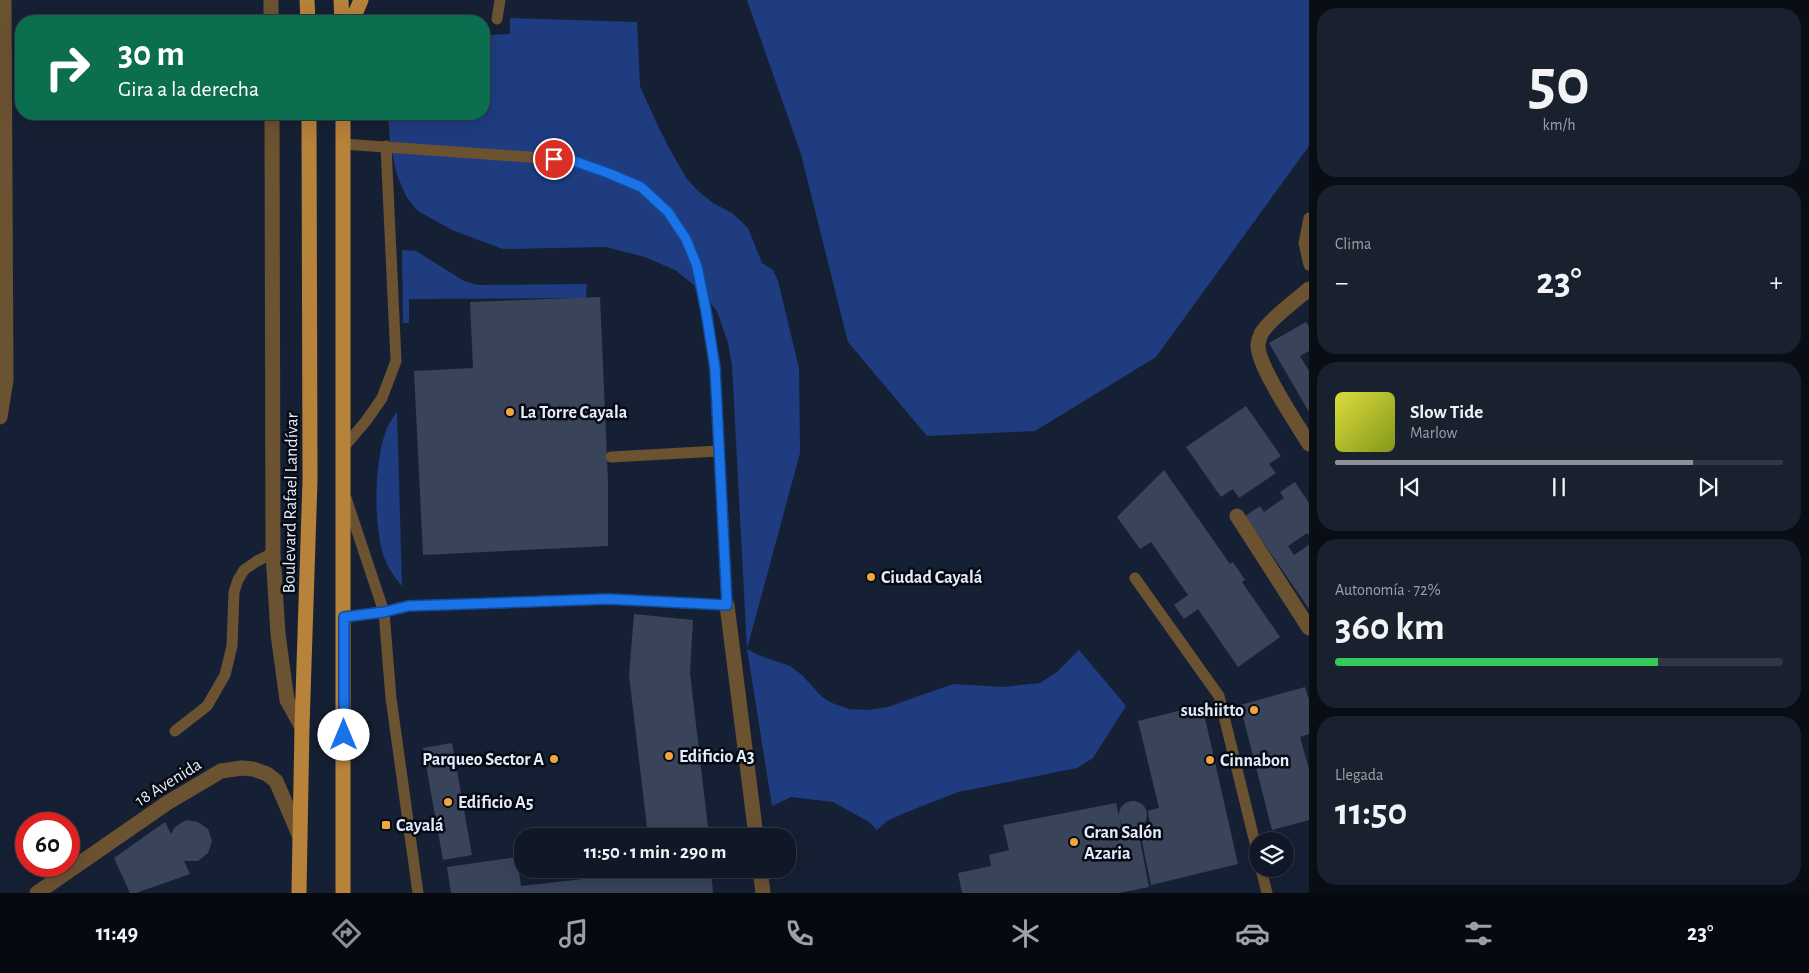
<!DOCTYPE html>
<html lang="es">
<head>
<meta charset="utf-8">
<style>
	:root { --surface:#101827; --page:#19212f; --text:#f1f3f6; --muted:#9ca0a7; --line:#303744; --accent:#8c9099 }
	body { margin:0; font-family:"Alegreya Sans",sans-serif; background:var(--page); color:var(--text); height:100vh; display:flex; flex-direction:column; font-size:19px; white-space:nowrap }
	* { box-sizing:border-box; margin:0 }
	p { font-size:16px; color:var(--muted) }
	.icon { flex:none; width:28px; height:28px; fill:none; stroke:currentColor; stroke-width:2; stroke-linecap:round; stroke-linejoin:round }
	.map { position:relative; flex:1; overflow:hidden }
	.panel { display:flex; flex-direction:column; gap:8px; padding:8px; background:#090d15; width:500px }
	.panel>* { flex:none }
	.top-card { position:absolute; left:15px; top:15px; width:475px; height:105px; border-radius:20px; box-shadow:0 5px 20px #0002,0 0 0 1px var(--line); background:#0b6e4f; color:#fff; overflow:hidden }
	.buttons { position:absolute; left:1249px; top:832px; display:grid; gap:10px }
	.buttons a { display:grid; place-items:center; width:45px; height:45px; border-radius:50%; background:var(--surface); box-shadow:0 5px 20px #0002,0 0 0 1px var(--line); font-size:25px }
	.speed { position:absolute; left:15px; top:812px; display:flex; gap:10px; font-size:25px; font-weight:700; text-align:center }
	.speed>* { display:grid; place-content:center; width:65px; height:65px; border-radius:50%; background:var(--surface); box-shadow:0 5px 20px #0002,0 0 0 1px var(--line); line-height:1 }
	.speed .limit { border:8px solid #d22; background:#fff; color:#111 }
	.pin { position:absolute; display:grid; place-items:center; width:42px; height:42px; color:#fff; margin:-21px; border:2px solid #fff; border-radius:50%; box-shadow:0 1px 5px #0007 }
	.me { position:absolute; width:55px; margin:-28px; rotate:0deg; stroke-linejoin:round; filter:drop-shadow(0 0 4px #0008) }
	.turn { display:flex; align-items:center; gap:18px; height:105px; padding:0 20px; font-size:22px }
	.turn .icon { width:65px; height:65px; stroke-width:2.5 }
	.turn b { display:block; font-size:35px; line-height:42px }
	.big { font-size:38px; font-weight:700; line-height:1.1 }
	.panel .card { flex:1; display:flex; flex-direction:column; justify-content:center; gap:8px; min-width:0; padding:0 18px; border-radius:20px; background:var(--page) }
	.panel .dial { align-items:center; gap:0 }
	.dial b { font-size:65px; line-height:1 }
	.song { display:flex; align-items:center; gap:15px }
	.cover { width:60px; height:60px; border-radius:8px; background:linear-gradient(135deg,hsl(60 70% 55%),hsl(70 70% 35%)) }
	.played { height:5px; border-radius:2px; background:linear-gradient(90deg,var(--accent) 80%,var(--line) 80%) }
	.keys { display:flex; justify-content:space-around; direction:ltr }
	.heat { display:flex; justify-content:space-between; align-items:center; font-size:28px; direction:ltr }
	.charge { height:8px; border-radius:4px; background:linear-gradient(90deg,#34c759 72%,var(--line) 0) }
	.trip { position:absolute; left:514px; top:828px; width:282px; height:50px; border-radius:20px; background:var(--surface); box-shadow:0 5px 20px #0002,0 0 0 1px var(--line); font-weight:700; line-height:50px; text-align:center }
	.menu { display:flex; height:80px; justify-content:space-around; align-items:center; background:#060a10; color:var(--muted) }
	.menu .icon { width:35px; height:35px }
	.menu .active { color:var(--accent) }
	.menu b { font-size:22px; color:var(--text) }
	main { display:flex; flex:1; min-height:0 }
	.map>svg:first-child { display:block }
</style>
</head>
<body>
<main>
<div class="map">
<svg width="1309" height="893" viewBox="0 0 1309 893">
	<rect width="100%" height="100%" fill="#162034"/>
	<g fill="#1e3c7f">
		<path d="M747,0H1309V146L1156,357L1035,431L927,436L848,342L801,154Z"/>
		<path d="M510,18L637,22L640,86L656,122L669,148L687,179L698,191L713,203L732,213L748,228L762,263L773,270L778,281L799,368L800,453L747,649L758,655L790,666L802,675L822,697L832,703L849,709L867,710L888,707L953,684L1003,687L1040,683L1057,672L1079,650L1126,706L1093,758L1077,768L958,792L907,812L887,821L877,830L869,822L833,802L791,797L772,806L747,649L732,366L728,343L717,311L699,289L675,270L645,257L606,247L503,249L452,230L418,211L407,198L397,175L390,142L388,114H484V35L510,34Z"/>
		<path d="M402,250L416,251L464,281L477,285L587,284L586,298L409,299V323H403Z"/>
		<path d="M397,411L402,586C394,577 388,568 384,557C373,524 374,460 387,428C390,422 394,416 397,411Z"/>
	</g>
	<g fill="#39445b">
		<path d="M600,297L608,481V546L423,555L414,371L473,368L470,302Z"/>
		<path d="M1306,322L1309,327V351L1300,356L1309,371V412L1269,343Z"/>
		<path d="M1246,406L1281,456L1269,464L1276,473L1239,498L1233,489L1221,497L1186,447Z"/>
		<path d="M1164,470L1230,564L1233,562L1245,580L1242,582L1280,637L1238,667L1198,609L1184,619L1174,605L1188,595L1151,542L1140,549L1117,517Z"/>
		<path d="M1295,482L1309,503V535L1307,533L1288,546L1294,555L1309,545V609L1245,516L1260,506L1264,512L1284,498L1280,492Z"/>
		<path d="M634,614L693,620L690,673L709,836H648L629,675Z"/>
		<path d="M1305,687L1309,700V734L1300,737L1309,769V820L1272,830L1240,705Z"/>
		<path d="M1202,705L1238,864L1151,885L1139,827L1150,825L1148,811L1159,808L1138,721Z"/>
		<path d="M452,743L472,855L443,860L423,748Z"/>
		<circle cx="1133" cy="815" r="14"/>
		<path d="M1116,803L1123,833L1138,830L1149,887L1119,893H962L958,873L991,866L989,855L1009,850L1003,825Z"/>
		<path d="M186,820L198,822L208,829L212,841L208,853L198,861H184L190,874L136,893H130L114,858L165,822L171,834L175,827Z"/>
		<path d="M517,857L521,886L673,869H711L713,893H451L447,867Z"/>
	</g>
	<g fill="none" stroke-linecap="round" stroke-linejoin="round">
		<g stroke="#6b5231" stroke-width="11">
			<path d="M497,19L500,0"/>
			<path d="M343,144L571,160L608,173L641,187L668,212L686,239L697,266L706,311L715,368L727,605L608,599L408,606L384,612L344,617"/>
			<path d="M1309,218L1304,243L1309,265"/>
			<path d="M344,447L366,421L382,398L396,361L386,146"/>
			<path d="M611,457L719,451"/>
			<path d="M346,498L384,612L391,698L418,893"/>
			<path d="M1135,578L1219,696L1258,855"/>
			<path d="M175,731L207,706L225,675L232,646L234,592L238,580L244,570L257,561L273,553"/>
			<path d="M1261,869L1267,893"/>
		</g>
		<g stroke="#6b5231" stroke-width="15">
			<path d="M271,0V21"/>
			<path d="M272,114L273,553L278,634L287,700L302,727"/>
			<path d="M1309,289C1296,300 1269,320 1261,334C1260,337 1258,342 1258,345C1257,365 1297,424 1309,444"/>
			<path d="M0,417L6,380L4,0"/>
			<path d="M1237,516L1309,628"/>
			<path d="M727,605L756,836"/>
			<path d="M760,869L763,893"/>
			<path d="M37,893L167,803L221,771L242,768L253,769L267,774L276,781L300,837"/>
		</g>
		<g stroke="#b78239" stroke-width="15">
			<path d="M307,0L308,21"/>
			<path d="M341,0L342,21"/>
			<path d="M352,21L361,0"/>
			<path d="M343,114V893"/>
			<path d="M299,893L302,727L310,480L309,114"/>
		</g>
	</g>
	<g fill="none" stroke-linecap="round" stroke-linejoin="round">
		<defs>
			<path id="route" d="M344,735V617L384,612L408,606L608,599L727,605L715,368L706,311L697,266L686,239L668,212L641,187L608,173L571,160L554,159"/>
		</defs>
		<use href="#route" stroke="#114b97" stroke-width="12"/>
		<use href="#route" stroke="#1a73e8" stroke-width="9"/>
	</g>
	<g fill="#f0a63e" stroke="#060a13" stroke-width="2">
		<circle cx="510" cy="412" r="5"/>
		<circle cx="871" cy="577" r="5"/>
		<circle cx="1254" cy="710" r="5"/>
		<circle cx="669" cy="756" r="5"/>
		<circle cx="554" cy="759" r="5"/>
		<circle cx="1210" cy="760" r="5"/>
		<circle cx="448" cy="802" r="5"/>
		<rect x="381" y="820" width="10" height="10" rx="2.5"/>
		<circle cx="1074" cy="842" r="5"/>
	</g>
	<g text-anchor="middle" stroke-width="5" stroke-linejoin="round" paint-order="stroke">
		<g font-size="18" font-weight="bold" fill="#e3eaf9" stroke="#060a13" text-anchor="start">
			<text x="520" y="418">La Torre Cayala</text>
			<text x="881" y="583">Ciudad Cayalá</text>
			<text x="1244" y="716" text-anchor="end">sushiitto</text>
			<text x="679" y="762">Edificio A3</text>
			<text x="544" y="765" text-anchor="end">Parqueo Sector A</text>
			<text x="1220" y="766">Cinnabon</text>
			<text x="458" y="808">Edificio A5</text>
			<text x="396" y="831">Cayalá</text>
			<text x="1084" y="838">Gran Salón<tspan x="1084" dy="21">Azaria</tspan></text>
		</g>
		<g font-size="18" fill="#e3eaf9" stroke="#060a13">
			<text transform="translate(290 503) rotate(-89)" y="6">Boulevard Rafael Landívar</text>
			<text transform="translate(168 782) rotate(-32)" y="6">18 Avenida</text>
		</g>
	</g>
</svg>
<div class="buttons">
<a><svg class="icon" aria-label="layers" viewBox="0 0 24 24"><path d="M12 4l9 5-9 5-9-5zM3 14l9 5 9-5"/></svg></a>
</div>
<div class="speed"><div class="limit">60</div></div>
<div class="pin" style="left:554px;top:159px;background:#d93025"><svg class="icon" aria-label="arrive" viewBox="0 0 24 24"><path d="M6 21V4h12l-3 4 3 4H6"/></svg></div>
<svg class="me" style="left:344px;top:735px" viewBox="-20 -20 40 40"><circle r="19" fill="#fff"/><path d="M0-13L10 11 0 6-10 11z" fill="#1a73e8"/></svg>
<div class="trip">11:50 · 1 min · 290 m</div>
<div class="top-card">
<div class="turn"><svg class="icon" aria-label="right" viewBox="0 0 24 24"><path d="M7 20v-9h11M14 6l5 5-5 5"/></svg><div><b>30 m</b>Gira a la derecha</div></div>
</div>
</div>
<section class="panel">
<div class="card dial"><b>50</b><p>km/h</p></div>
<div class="card"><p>Clima</p>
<div class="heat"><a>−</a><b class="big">23°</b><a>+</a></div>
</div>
<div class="card">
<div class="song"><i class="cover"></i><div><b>Slow Tide</b><p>Marlow</p></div></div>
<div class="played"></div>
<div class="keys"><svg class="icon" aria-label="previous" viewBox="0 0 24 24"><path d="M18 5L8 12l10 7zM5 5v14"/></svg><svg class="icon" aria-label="pause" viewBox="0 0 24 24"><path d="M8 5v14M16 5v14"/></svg><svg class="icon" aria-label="next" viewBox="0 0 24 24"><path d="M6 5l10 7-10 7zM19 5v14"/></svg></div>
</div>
<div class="card"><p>Autonomía · 72%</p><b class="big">360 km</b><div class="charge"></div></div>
<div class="card"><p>Llegada</p><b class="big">11:50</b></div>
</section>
</main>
<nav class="menu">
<b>11:49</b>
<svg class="icon active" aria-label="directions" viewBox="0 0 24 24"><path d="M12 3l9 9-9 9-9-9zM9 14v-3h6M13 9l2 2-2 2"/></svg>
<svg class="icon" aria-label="music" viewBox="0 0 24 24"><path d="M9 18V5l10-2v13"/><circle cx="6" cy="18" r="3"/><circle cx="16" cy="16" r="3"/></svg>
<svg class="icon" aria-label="phone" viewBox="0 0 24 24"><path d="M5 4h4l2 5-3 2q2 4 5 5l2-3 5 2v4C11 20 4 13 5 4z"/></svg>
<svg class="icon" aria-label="climate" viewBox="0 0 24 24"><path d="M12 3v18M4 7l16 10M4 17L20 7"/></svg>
<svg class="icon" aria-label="car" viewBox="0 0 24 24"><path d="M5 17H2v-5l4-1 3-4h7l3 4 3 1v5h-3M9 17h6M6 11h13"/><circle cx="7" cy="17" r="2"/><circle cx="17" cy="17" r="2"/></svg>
<svg class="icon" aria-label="filters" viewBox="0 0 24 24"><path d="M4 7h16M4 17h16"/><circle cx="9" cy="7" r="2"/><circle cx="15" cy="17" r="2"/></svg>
<b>23°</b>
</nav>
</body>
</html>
